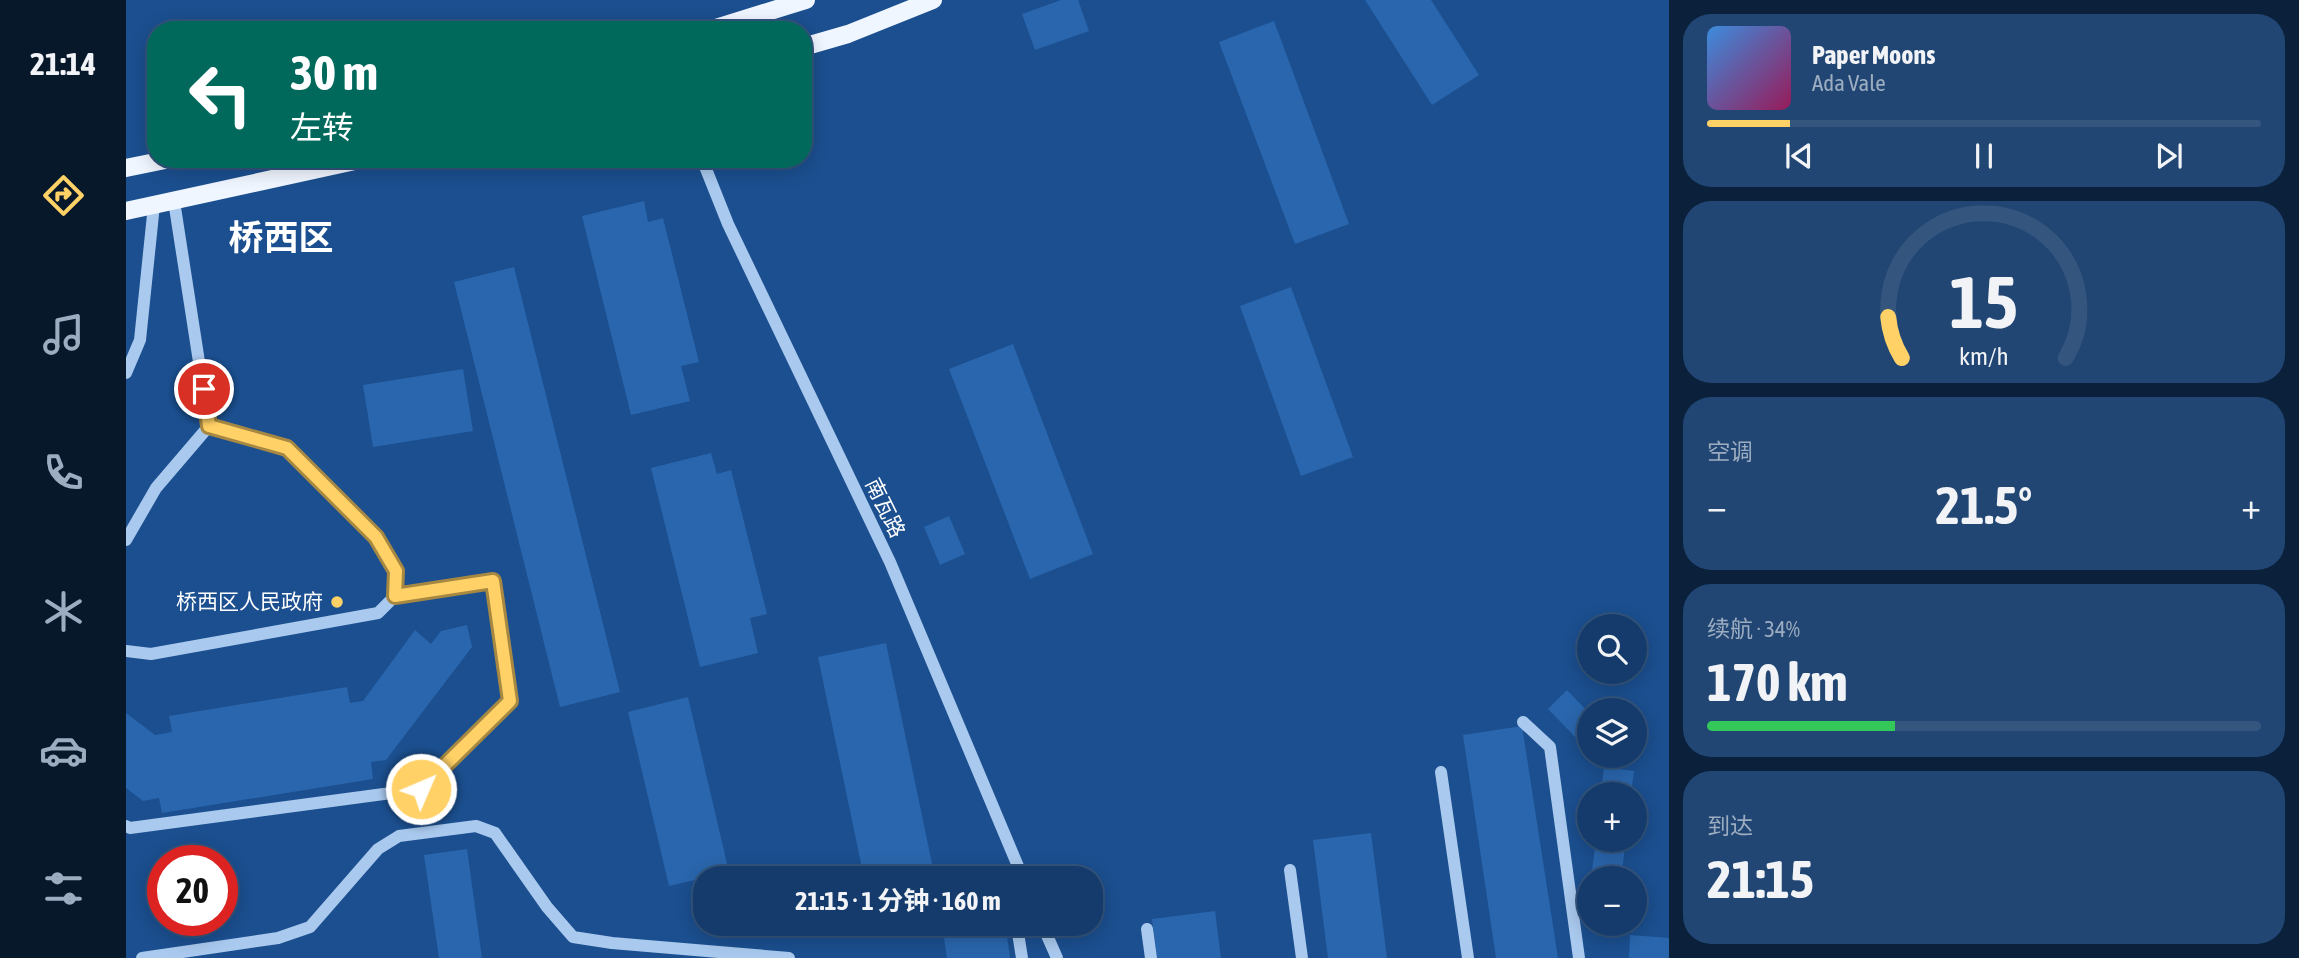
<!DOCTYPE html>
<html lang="zh">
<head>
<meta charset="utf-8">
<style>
	:root { --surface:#143b6b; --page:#214673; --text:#f1f3f6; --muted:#9dadc1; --line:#33557e; --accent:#ffd166 }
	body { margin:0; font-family:"Asap Condensed","Noto Sans SC",sans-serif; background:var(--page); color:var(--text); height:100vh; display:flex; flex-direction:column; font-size:26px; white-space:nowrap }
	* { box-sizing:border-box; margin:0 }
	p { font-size:23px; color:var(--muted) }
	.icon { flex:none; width:38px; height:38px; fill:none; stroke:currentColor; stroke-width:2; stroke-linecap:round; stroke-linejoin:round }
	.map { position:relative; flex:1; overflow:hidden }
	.sheet { display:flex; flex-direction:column; gap:14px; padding:14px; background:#0b203b; width:630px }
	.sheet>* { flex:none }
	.banner { position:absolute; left:21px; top:21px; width:665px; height:147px; border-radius:28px; box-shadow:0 4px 18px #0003,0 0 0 2px var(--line); background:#00695c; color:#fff; overflow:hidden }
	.controls { position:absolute; left:1451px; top:614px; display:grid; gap:14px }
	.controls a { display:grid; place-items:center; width:70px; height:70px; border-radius:50%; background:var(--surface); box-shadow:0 4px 18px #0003,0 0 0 2px var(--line); font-size:35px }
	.speed { position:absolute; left:21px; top:845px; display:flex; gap:14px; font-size:35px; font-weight:700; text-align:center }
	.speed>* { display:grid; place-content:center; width:91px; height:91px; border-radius:50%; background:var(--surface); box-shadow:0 4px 18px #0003,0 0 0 2px var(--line); line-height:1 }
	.speed .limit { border:10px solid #d22; background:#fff; color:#111 }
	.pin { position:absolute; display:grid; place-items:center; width:60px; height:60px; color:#fff; margin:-30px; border:4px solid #fff; border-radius:50%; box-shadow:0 2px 7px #0007 }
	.me { position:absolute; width:77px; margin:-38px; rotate:45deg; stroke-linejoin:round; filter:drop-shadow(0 0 5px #0008) }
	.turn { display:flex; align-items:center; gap:24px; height:147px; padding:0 28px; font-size:32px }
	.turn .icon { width:91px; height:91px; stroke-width:2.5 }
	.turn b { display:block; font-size:49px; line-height:60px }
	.big { font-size:52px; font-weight:700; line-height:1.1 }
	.sheet .card { flex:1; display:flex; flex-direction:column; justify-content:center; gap:10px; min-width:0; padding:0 24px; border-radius:28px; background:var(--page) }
	.sheet .dial { align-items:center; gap:0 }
	.dial svg { height:182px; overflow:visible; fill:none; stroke:var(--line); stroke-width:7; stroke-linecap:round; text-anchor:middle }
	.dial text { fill:var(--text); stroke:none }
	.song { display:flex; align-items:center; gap:21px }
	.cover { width:84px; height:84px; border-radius:10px; background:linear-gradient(135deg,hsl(210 70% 55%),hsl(330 70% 35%)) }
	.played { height:7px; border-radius:4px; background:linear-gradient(90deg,var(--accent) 15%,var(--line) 15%) }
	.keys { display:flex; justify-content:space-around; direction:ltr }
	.heat { display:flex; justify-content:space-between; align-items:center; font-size:38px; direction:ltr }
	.charge { height:10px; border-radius:5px; background:linear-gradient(90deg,#34c759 34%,var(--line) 0) }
	.trip { position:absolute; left:567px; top:866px; width:410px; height:70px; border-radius:28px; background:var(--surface); box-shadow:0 4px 18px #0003,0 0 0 2px var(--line); font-weight:700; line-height:70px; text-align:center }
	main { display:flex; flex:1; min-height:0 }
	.tab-bar { display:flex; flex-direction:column; width:126px; justify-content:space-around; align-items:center; background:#08182b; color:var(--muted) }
	.tab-bar .icon { width:49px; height:49px }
	.tab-bar .current { color:var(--accent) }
	.tab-bar b { font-size:32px; color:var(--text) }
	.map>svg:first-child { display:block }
</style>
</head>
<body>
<main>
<nav class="tab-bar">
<b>21:14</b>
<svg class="icon current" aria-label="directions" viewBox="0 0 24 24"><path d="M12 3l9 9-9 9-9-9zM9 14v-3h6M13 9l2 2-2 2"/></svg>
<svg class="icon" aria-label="music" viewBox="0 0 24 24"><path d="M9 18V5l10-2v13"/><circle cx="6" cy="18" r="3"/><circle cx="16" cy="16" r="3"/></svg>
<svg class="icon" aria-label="phone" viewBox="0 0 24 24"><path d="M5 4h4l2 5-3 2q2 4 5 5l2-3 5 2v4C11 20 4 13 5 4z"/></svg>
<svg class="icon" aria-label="climate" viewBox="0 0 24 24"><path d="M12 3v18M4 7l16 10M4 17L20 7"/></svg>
<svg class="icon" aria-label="car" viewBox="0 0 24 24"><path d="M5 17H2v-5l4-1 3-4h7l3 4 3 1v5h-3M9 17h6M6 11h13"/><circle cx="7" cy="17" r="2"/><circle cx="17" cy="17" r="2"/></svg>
<svg class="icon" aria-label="filters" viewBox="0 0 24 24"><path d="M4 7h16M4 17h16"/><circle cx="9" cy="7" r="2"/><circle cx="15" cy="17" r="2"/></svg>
</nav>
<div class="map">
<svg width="1543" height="958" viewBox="0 0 1543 958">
	<rect width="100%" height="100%" fill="#1b4f8f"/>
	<g fill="#2a66ad">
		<path d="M935,0H952L963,31L909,50L896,14Z"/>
		<path d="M1239,0H1305L1353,75L1306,105Z"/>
		<path d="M1148,21L1223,224L1169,244L1093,42Z"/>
		<path d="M518,201L522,222L537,218L573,362L555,366L564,401L505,415L456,216Z"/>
		<path d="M388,267L494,692L434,707L328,282Z"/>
		<path d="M1165,287L1227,457L1175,476L1114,306Z"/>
		<path d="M887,344L967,554L904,579L823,369Z"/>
		<path d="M337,369L347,431L247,447L237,385Z"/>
		<path d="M585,453L591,474L605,470L641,614L624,618L632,653L574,667L525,468Z"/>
		<path d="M823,516L839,554L814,565L798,527Z"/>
		<path d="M341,625L346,647L260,760L245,762L247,779L36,813L33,798L17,801L0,788V713L29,735L46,732L43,716L221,687L224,703L237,701L289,630L305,644L315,631Z"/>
		<path d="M760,643L809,878H738L692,657Z"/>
		<path d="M1441,690L1463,713V751L1422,709Z"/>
		<path d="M562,697L603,872L543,886L502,712Z"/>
		<path d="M1396,726L1432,958H1370L1337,735Z"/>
		<path d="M1478,767L1508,771L1505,794H1475Z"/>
		<path d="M1245,833L1261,958H1202L1187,840Z"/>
		<path d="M1470,840H1500L1495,878H1465Z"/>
		<path d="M341,849L356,958H313L298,855Z"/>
		<path d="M1089,911L1095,958H1031L1026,919Z"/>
		<path d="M880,929L884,958H821L818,938Z"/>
		<path d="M1504,935L1543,938V958H1503Z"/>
	</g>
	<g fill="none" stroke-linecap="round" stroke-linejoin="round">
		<g stroke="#a9c9ee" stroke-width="12">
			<path d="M576,159L602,224L764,562L897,878"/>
			<path d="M0,373L14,340L28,205"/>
			<path d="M0,540L30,488L83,426L48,201"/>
			<path d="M0,651L25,654L252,613L269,596L270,571L250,537L161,448L83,426"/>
			<path d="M1397,722L1424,747L1453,958"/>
			<path d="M1315,772L1342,958"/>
			<path d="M0,826L4,828L295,789L384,701L367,581L269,596"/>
			<path d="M1164,870L1176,958"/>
			<path d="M916,924L931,958"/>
			<path d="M1021,929L1025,958"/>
			<path d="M16,958L152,938L184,927L252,849L273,836L350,826L369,833L421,907L447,937L486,943L663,958"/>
			<path d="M896,958L892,933L917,926"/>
		</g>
		<g stroke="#f0f6ff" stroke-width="18">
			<path d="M583,30L680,0"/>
			<path d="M677,47L722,34L807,0"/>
			<path d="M0,168L44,159"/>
			<path d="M0,211L238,159"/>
		</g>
	</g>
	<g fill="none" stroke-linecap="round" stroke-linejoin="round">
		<defs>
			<path id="route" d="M78,389L83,426L161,448L250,537L270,571L269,596L367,581L384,701L295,789"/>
		</defs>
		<use href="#route" stroke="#a68842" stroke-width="18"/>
		<use href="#route" stroke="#ffd166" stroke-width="12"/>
	</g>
	<circle fill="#ffd166" stroke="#1b4f8f" stroke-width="2.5" cx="211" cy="602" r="7"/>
	<g text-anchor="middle" stroke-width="7" stroke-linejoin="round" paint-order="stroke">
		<g font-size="21" fill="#fff" stroke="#1b4f8f">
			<text transform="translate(759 508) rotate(64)" y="7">南瓦路</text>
		</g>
		<g font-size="21" fill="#fff" stroke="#1b4f8f" text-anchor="end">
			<text x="197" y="609">桥西区人民政府</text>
		</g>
		<g font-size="35" font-weight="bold" fill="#fff" stroke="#1b4f8f">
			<text x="155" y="250">桥西区</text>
		</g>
	</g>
</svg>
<div class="controls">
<a><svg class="icon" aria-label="search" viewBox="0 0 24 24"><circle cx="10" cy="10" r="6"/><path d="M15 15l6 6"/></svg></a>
<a><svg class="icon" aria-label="layers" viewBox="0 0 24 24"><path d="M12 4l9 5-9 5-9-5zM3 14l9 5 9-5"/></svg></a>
<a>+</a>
<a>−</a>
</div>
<div class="speed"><div class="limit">20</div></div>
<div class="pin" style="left:78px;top:389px;background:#d93025"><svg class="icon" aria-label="arrive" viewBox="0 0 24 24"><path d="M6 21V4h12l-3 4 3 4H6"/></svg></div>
<svg class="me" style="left:295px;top:789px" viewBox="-20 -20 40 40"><circle r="17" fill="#ffd166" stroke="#fff" stroke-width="3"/><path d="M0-11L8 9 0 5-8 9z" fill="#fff"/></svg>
<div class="trip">21:15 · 1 分钟 · 160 m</div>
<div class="banner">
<div class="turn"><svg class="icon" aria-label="left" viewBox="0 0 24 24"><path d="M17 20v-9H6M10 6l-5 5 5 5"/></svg><div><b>30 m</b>左转</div></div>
</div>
</div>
<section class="sheet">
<div class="card">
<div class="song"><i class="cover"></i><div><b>Paper Moons</b><p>Ada Vale</p></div></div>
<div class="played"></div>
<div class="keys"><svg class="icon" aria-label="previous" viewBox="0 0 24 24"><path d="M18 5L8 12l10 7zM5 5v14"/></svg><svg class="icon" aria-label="pause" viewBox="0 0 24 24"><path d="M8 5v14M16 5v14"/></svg><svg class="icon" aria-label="next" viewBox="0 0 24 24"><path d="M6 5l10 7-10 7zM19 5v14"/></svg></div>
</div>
<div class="card dial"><svg viewBox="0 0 100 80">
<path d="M14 69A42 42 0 1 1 86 69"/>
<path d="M14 69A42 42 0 0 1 8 51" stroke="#ffd166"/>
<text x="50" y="56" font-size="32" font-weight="700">15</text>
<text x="50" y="72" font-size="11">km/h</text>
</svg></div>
<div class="card"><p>空调</p>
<div class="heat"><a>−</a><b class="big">21.5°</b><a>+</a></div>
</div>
<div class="card"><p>续航 · 34%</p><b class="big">170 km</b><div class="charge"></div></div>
<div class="card"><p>到达</p><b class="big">21:15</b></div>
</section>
</main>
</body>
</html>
